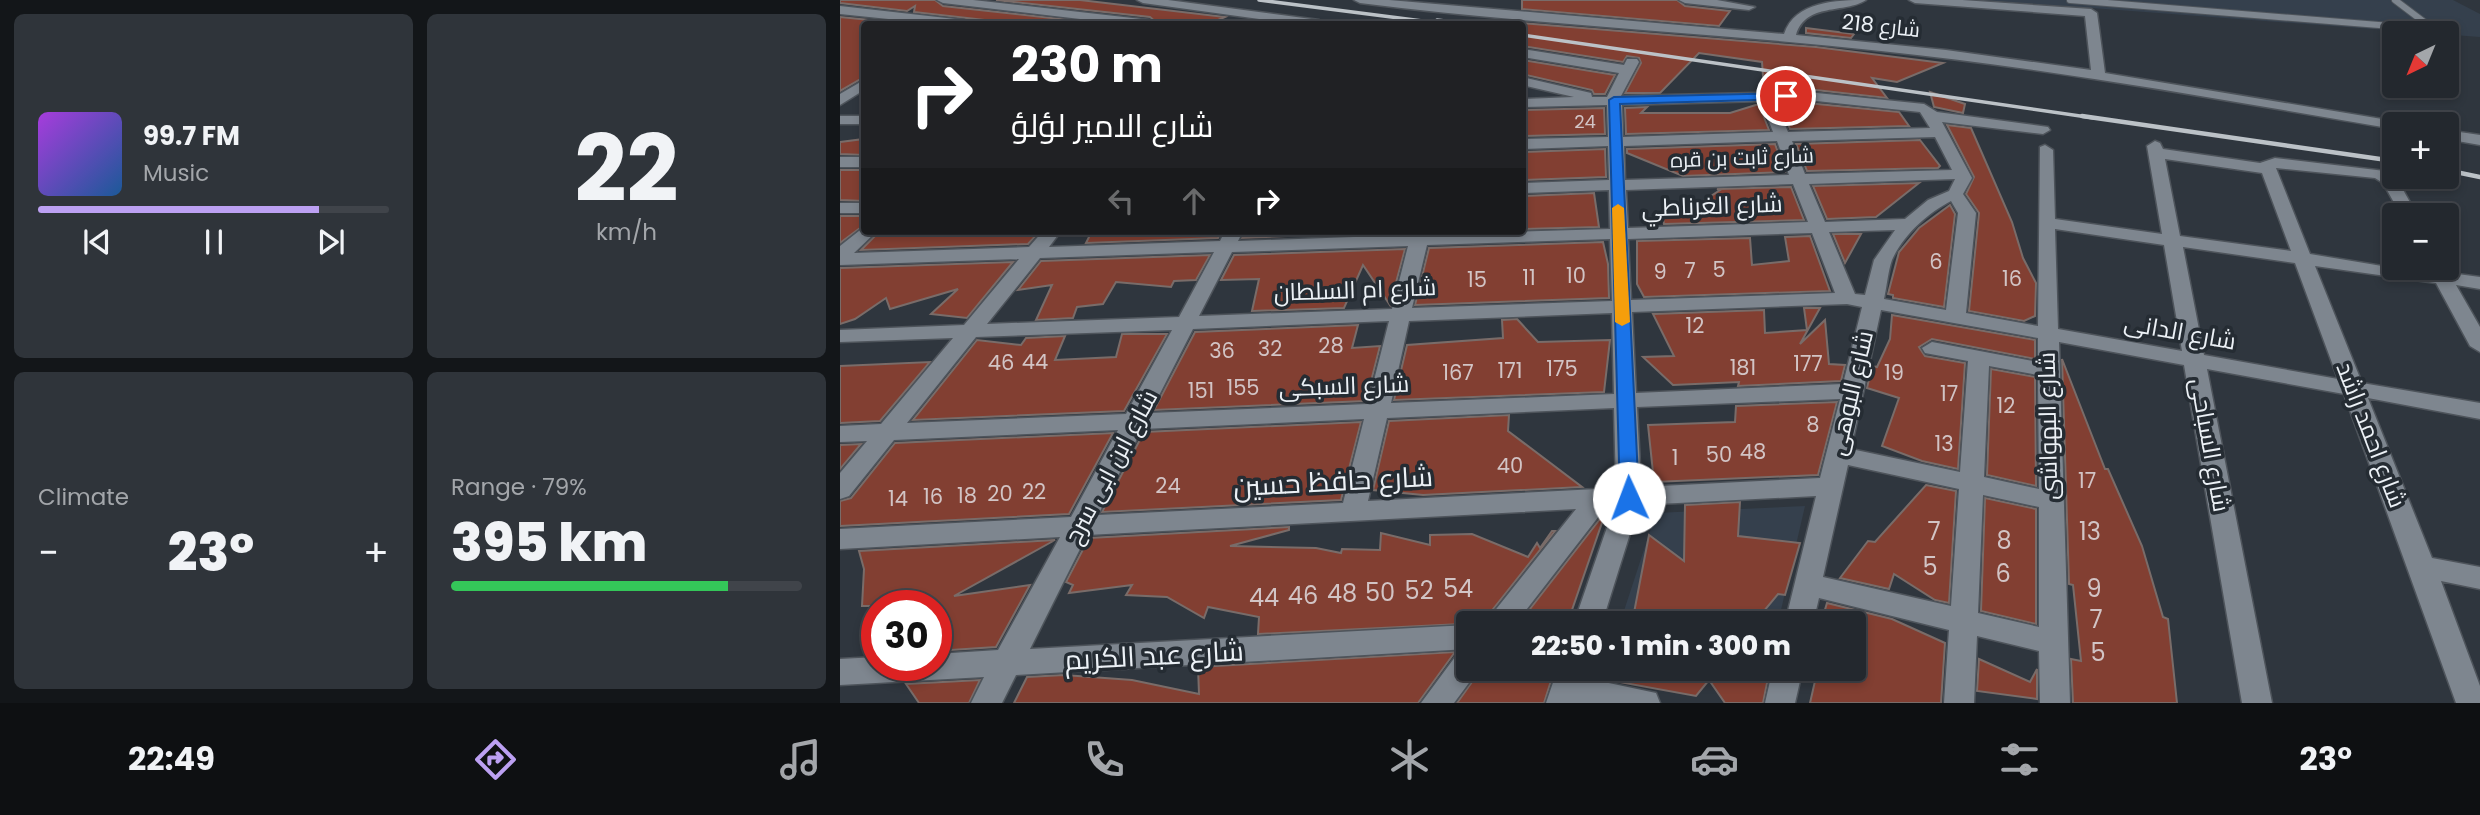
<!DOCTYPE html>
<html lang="en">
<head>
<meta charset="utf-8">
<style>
	:root { --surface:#23282e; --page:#2f343a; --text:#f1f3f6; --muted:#a3a6aa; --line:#40444a; --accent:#bca0f2 }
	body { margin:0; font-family:Poppins,Cairo,sans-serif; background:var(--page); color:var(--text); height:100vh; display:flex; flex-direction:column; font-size:26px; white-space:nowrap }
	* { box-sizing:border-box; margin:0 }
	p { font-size:23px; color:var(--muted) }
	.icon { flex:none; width:38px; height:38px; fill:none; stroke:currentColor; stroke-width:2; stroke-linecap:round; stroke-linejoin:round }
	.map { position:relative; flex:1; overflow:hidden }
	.sheet { display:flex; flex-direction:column; gap:14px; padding:14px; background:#131619; width:840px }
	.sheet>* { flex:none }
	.banner { position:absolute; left:21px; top:21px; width:665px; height:214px; border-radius:7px; box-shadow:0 4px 10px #0003,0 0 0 2px var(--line); background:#202124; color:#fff; overflow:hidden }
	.needle { width:46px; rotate:223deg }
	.controls { position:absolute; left:1542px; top:21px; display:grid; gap:14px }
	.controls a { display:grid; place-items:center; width:77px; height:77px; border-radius:7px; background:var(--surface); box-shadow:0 4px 10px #0003,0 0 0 2px var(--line); font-size:35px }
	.speed { position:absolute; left:21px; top:590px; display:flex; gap:14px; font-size:35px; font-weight:700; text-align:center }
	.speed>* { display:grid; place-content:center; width:91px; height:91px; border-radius:50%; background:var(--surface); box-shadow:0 4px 10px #0003,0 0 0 2px var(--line); line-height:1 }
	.speed .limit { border:10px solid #d22; background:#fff; color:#111 }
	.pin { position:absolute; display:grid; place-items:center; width:60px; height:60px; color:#fff; margin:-30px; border:4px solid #fff; border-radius:50%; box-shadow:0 2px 7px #0007 }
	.me { position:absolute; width:77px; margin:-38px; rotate:358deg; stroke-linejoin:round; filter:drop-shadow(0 0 5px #0008) }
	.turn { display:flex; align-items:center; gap:24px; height:147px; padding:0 35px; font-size:32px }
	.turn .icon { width:91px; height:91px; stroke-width:2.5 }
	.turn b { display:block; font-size:49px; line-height:60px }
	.lanes { display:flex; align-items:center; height:66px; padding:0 35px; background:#0003; justify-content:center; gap:35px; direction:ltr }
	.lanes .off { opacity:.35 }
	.big { font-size:52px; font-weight:800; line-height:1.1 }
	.sheet .tile { flex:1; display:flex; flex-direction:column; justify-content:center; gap:10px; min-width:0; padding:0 24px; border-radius:10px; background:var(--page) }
	.sheet .dial { align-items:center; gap:0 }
	.dial b { font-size:91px; line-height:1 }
	.song { display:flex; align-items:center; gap:21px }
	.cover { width:84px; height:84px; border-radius:10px; background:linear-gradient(135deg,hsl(280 70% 55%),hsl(210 70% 35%)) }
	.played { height:7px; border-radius:4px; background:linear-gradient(90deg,var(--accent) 80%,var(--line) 80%) }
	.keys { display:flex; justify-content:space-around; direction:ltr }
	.heat { display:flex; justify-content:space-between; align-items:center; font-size:38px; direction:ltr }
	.charge { height:10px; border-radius:5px; background:linear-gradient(90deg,#34c759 79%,var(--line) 0) }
	.sheet .tiles { flex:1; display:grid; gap:14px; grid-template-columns:repeat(2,1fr) }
	.trip { position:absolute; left:616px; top:611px; width:410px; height:70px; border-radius:7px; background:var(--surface); box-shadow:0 4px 10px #0003,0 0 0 2px var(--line); font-weight:800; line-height:70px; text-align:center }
	.tab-bar { display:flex; height:112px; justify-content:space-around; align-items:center; background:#0e1012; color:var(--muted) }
	.tab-bar .icon { width:49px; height:49px }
	.tab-bar .selected { color:var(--accent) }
	.tab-bar b { font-size:32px; color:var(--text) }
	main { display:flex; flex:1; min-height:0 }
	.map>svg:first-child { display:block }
</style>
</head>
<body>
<main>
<section class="sheet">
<div class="tiles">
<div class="tile">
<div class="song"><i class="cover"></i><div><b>99.7 FM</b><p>Music</p></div></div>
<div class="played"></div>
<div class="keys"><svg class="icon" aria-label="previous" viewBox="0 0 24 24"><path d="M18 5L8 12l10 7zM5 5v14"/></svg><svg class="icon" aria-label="pause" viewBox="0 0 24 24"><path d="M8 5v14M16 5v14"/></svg><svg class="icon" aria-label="next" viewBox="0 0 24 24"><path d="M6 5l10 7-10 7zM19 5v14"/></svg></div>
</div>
<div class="tile dial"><b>22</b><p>km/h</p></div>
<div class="tile"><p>Climate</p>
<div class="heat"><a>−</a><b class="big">23°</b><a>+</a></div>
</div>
<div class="tile"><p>Range · 79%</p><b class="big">395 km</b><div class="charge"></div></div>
</div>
</section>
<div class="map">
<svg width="1640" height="703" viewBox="0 0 1640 703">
	<rect width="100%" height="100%" fill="#2f363e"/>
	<g fill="#35404d">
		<path d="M1144,0H1613L1640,14V37Z"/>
		<path d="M965,506L938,623H780L816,513Z"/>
	</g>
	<g fill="#823f32" stroke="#796c69" stroke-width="2">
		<path d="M0,0H95L103,6L265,24H180L74,12L75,6L67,11L0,3Z"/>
		<path d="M156,0H240L385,17L369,24H318L310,17Z"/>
		<path d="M682,0H837L845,6L890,11L879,26L682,9Z"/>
		<path d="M0,17L50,22L24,24V77L0,91Z"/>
		<path d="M682,23L976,47L1103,63L1057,82L1032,78L1047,98L967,89L924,90L922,62L859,53L820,93H785L801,63L799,58L787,56L783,62L682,46Z"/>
		<path d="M966,28L1014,34L1011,38L966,33Z"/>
		<path d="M682,60L775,75L765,94H754L752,90L682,74Z"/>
		<path d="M1090,92L1125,104L1123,113L1094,107Z"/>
		<path d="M967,103L1059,112L1069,126L950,129L939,104Z"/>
		<path d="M919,104L929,130L786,134L785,108L807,107L801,113H890Z"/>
		<path d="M764,108L765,134L682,136V110Z"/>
		<path d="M1107,125L1131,128L1172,222L1183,258L1196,283L1195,316L1184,321L1129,311L1139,213L1126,194L1134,177Z"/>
		<path d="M24,139V155L0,154V142Z"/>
		<path d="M1080,140L1100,166L1098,168L967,171L956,144Z"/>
		<path d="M935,144L945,172L843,176L787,153V149Z"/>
		<path d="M765,149L766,177L682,180V152Z"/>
		<path d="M24,170V201L0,200V170Z"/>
		<path d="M1079,183L1036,217L987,219L973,186Z"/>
		<path d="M951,187L964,220L824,224L822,214L845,213L880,190L877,189Z"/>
		<path d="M754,193L759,227L682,229V196Z"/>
		<path d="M1110,205L1115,214L1104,307L1053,298V295L1048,294L1059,252L1079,228Z"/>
		<path d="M24,216V225L0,243V216Z"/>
		<path d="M139,231H200L188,244L21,250L39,232L136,235Z"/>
		<path d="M252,231H382L378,238L246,243Z"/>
		<path d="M405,231H569L402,238Z"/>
		<path d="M993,234H1021L1005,263Z"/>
		<path d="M970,236L990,291L804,297L797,284V241L910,238L912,265L949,261L945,237Z"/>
		<path d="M763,242L768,264L769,298L575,305L589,248Z"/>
		<path d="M565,249L550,305L523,265L504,308L412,311L419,279L381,280L394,255Z"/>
		<path d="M370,255L356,280L334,281L331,287L276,282L263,304L237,307L233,318L196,320L212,285L178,290L201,261Z"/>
		<path d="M173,262L127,318L91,314L118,289L50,309L46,298L15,319L0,324V268Z"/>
		<path d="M964,308H980L960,344L985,320L989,364L1005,365L1001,381L898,386L899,382L833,385L803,357L834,356L813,314L924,310L925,333L967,330Z"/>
		<path d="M1052,315L1195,340V359L1092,339L1079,347L1085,356L1125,363L1118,469L1082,461L1042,446L1059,398L1027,388L1032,366L1037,367L1050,339Z"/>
		<path d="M677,319L698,342L770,340L764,392L554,400L567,345L663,338L662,320Z"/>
		<path d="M518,325L512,348L540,346L526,401L314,410L355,332Z"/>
		<path d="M282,334H327L284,411L73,420L137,340L181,345L186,338L225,336L215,360L276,357Z"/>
		<path d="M1222,359L1265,469H1268L1302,546L1323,617L1328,619L1337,703H1233L1231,659L1241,661L1233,585L1229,584Z"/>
		<path d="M90,362L40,421L0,423V366Z"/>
		<path d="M1151,369L1195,377L1196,486L1147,475Z"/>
		<path d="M997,402L978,475L814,482L808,425L895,422L896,406Z"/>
		<path d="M669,415L668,431L742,487L583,495L533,490L549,421Z"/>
		<path d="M521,422L501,500L262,512L304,432Z"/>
		<path d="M273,433L229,514L0,526V501L11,498L55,443Z"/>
		<path d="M21,444L0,469V445Z"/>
		<path d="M1086,485L1116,491L1109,603L1095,600L1054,574L1049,589L1000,578L1028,541L1035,542Z"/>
		<path d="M1145,498L1196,509V624L1141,611Z"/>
		<path d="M900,502L898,536L960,543L945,595L938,594L914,623H792L809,535L844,561L845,505Z"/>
		<path d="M767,510H770L769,514H765L732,610V623H679Z"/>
		<path d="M449,527V530L390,546L476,548L501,553L502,549L540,550L541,533L590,545V535L632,534L688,557L697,543L700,548L712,531H715L642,623L418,634L419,617L368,607L364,618L327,597L286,595L292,585L229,593L233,585L226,582L249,538Z"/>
		<path d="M215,540L114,596L190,585L156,647L96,651V606H22L24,569L19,551Z"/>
		<path d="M987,603L1052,619L1105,643L1101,703H970L978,668H1013V623H981Z"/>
		<path d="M615,652L578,703H174L187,677L224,675L292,680L359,694L358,667Z"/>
		<path d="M1139,659L1190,682L1197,669V699L1137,691Z"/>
		<path d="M642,668H715L704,703H617Z"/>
		<path d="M758,668H930L923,703H885L869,680L856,696L757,678Z"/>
		<path d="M140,680L129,703H79L66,684Z"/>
	</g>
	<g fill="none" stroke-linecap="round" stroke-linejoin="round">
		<defs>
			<path id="lane" d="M1230,0L1576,28L1588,25L1555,0"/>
			<g id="street">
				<path d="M97,0H133L310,20L316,24H283L103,3Z"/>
				<path d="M297,0H328L479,20L485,24H456L303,3Z"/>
				<path d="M514,0H549L944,34C955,1 997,0 1026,0C1005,14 966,2 956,35L1106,50L1251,70L1245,16L1075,3L1069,0H1122L1251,9L1257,13L1265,73L1554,121L1561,124H1554V129C1384,100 1213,69 1041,51C868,32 693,25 520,3Z"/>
				<path d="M839,0H877L915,7L909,10L845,3Z"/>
				<path d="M0,6L124,20L130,24H97L0,14Z"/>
				<path d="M682,49L784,65L787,59H797L799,62L781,96L967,92L1084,104L1097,112L1208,127L1210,130L1203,134L1102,122L1132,178L1123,194L1136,213L1126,313L1198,326L1200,147L1205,145L1213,150L1215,219L1322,234L1307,146L1315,141L1320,143L1323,149L1420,163L1435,158L1545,171L1556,177L1577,215H1561L1543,183L1535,178L1436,168L1470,254L1554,268L1590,270L1606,268L1610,273L1640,277V289L1616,285L1640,327V352L1630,346L1596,283L1475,266L1522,383L1640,403V419L1528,398L1592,558L1640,567V589L1601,581L1640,686V703H1616L1504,394L1367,369L1432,703H1402L1344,365L1219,342L1230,703H1200L1199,651L1137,636L1134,703H1104L1109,630L979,598L973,623H945L976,496L799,505L762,623H734L774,507H766L676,623H645L736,509L247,535L190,649L628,625V649L176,675L162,703H131L144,677L0,685V659L37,657V665H96V654L158,650L220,537L0,549V529L231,517L278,430L54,440L9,496L0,499V473L27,441L0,442V426L41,424L113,338L0,342V330L124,325L179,259L0,265V246L24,227V231H37L14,253L189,247L203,231H221L209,247L380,241L385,231H403L398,241L571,235L572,231H590L589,234L770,229L769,190L682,193V183L769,180L768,146L682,149V139L768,137L767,105L682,107V99L734,97L682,85V77L751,93L752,97H767L779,73L682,57ZM967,100L1080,112L1090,128L948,132L935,101ZM921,101L933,132L783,137L782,105ZM1095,137L1112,170L965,174L952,141ZM937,141L949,175L785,180L784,146ZM1325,159L1422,173L1451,251L1340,236ZM1115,179L1109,191L1088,200L1065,219L985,222L969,184ZM953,184L968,222L788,228L786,190ZM1111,201L1118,213L1106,310L1044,299C1047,286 1048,271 1052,260C1063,235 1088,213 1111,201ZM1215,229L1324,245L1342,351L1218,329ZM1055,230L1034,260L1025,295L1015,294L989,232ZM972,233L995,293L791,300L788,239ZM770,239L772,301L572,308L587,245ZM568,246L552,309L359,316L392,252ZM1343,247L1455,263L1498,379L1364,355ZM374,252L339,317L147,324L200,258ZM1007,304L1022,307L1003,384L796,393L792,312ZM1041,310L1198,338V362L1092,342L1082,348L1085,353L1128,361L1120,472L1011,449ZM772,313L774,394L551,403L569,321ZM549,321L528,404L310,413L353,329ZM332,330L286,414L67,423L136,337ZM1149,366L1198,375L1199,489L1144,477ZM1000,399L980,478L801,487L797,407ZM774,408L776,488L528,501L547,418ZM524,419L503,503L258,515L302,429ZM1008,465L1119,489L1111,606L983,577ZM1143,495L1199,507V627L1138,613Z"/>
				<path d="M24,80V90L0,105V94Z"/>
				<rect x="0" y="116" width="24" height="8"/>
				<path d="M1606,130L1640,135V145L1606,139Z"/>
				<rect x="0" y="157" width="24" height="10"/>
				<rect x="0" y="203" width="24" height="10"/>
				<path d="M628,649V668H640L614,703H581L618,653Z"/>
				<path d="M718,668H748L745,678L816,693L820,703H706Z"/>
				<path d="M933,668H963L955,703H925Z"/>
			</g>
		</defs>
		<use href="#lane" stroke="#4e545b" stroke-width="8"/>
		<use href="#street" stroke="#4e545b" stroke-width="3"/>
		<use href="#lane" stroke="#7e868f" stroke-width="6"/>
		<use href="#street" fill="#7e868f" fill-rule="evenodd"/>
		<g stroke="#bcc2c7" stroke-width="3.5">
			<path d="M419,0L606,24"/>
			<path d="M597,20L630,24"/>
			<path d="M682,35L1254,118"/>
		</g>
		<g stroke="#bcc2c7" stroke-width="4.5">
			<path d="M1242,116L1554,161"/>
			<path d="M1606,170L1640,177"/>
		</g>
	</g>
	<path fill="#1a73e8" stroke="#114b97" stroke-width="2" d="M946,93L950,94V99L780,104L799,498L789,505L783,503L780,498L769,100L774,97Z"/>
	<path fill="#f59e0b" d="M778,204L784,208L790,322L782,326L775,322L772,208Z"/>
	<g text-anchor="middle" stroke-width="7" stroke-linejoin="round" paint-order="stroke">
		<g font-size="18" fill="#d2c4c5">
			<text x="745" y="128">24</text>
		</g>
		<g font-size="21" fill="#ecf1f6" stroke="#252c33">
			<text transform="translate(1041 26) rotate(6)" y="7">شارع 218</text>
			<text transform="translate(902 158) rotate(-2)" y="7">شارع ثابت بن قره</text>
		</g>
		<g font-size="21" fill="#d2c4c5">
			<text x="1096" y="269">6</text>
			<text x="879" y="277">5</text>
			<text x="850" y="278">7</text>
			<text x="820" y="279">9</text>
			<text x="736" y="283">10</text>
			<text x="689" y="285">11</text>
			<text x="1172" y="286">16</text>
			<text x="637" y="287">15</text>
			<text x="855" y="333">12</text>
			<text x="491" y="353">28</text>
			<text x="430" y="356">32</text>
			<text x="382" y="358">36</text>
			<text x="195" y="369">44</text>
			<text x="161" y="370">46</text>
			<text x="968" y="371">177</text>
			<text x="903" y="375">181</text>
			<text x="722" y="376">175</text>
			<text x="670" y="378">171</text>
			<text x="618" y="380">167</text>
			<text x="1054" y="380">19</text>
			<text x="403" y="395">155</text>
			<text x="361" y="398">151</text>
			<text x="1109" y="401">17</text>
			<text x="1166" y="413">12</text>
			<text x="973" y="432">8</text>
			<text x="1104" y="451">13</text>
			<text x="913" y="459">48</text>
			<text x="879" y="462">50</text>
			<text x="835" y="465">1</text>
			<text x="670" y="473">40</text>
			<text x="1247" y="488">17</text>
			<text x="328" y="493">24</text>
			<text x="194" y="499">22</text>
			<text x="160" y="501">20</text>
			<text x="127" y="503">18</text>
			<text x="93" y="504">16</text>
			<text x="58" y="506">14</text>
		</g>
		<g font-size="24" fill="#ecf1f6" stroke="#252c33">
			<text transform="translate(872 206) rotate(-2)" y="8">شارع الغرناطي</text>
			<text transform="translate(515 290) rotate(-2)" y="8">شارع ام السلطان</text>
			<text transform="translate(1340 332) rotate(10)" y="8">شارع الدانى</text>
			<text transform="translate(504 386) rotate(-2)" y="8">شارع السبكى</text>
			<text transform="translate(1011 393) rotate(-77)" y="8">شارع البوهى</text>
			<text transform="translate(1208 426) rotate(-91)" y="8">شارع البهواشى</text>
			<text transform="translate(1531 435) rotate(69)" y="8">شارع احمد راشد</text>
			<text transform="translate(1370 445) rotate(80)" y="8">شارع السباحى</text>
			<text transform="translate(271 467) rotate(-62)" y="8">شارع ابن ابى سرح</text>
		</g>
		<g font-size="24" fill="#d2c4c5">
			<text x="1094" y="540">7</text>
			<text x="1250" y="540">13</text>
			<text x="1164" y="549">8</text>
			<text x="1090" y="575">5</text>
			<text x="1163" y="582">6</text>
			<text x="618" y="597">54</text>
			<text x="1254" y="597">9</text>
			<text x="579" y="599">52</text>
			<text x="540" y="601">50</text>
			<text x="502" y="602">48</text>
			<text x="463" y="604">46</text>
			<text x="424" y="606">44</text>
			<text x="1256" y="628">7</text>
			<text x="1258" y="661">5</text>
		</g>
		<g font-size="28" fill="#ecf1f6" stroke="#252c33">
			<text transform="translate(493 481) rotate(-3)" y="10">شارع حافظ حسين</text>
			<text transform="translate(314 655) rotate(-3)" y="10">شارع عبد الكريم</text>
		</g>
	</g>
</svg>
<div class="controls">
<a><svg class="needle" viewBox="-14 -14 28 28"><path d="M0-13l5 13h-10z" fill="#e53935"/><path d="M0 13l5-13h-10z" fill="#a3a6aa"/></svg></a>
<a>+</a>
<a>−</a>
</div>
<div class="speed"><div class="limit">30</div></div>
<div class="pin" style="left:946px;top:96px;background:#d93025"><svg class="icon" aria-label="arrive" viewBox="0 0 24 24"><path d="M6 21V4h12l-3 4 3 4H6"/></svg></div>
<svg class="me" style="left:789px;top:498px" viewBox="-20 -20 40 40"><circle r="19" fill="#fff"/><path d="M0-13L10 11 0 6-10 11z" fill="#1a73e8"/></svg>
<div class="trip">22:50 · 1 min · 300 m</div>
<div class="banner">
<div class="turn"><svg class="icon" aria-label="right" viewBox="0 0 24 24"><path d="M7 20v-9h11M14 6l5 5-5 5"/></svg><div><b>230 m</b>شارع الامير لؤلؤ</div></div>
<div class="lanes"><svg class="icon off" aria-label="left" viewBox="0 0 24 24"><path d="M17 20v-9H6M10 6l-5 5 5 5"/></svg><svg class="icon off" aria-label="ahead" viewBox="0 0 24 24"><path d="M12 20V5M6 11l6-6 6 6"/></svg><svg class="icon" aria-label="right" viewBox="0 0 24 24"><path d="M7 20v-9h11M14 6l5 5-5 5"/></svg></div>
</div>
</div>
</main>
<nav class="tab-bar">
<b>22:49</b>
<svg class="icon selected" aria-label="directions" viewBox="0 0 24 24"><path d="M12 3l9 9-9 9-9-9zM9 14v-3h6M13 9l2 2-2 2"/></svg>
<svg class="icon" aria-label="music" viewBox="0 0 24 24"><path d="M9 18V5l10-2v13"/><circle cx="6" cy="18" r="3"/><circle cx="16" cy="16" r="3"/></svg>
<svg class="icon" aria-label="phone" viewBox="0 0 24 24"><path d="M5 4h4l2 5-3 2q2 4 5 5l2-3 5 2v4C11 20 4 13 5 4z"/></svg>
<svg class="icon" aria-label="climate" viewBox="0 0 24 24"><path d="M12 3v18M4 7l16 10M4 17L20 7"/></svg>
<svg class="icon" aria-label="car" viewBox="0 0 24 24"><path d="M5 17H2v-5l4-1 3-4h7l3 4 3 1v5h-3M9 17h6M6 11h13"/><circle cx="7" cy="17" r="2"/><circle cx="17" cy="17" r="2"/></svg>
<svg class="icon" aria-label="filters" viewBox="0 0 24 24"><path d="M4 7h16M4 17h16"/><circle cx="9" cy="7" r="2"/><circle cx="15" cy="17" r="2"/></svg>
<b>23°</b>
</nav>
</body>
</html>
